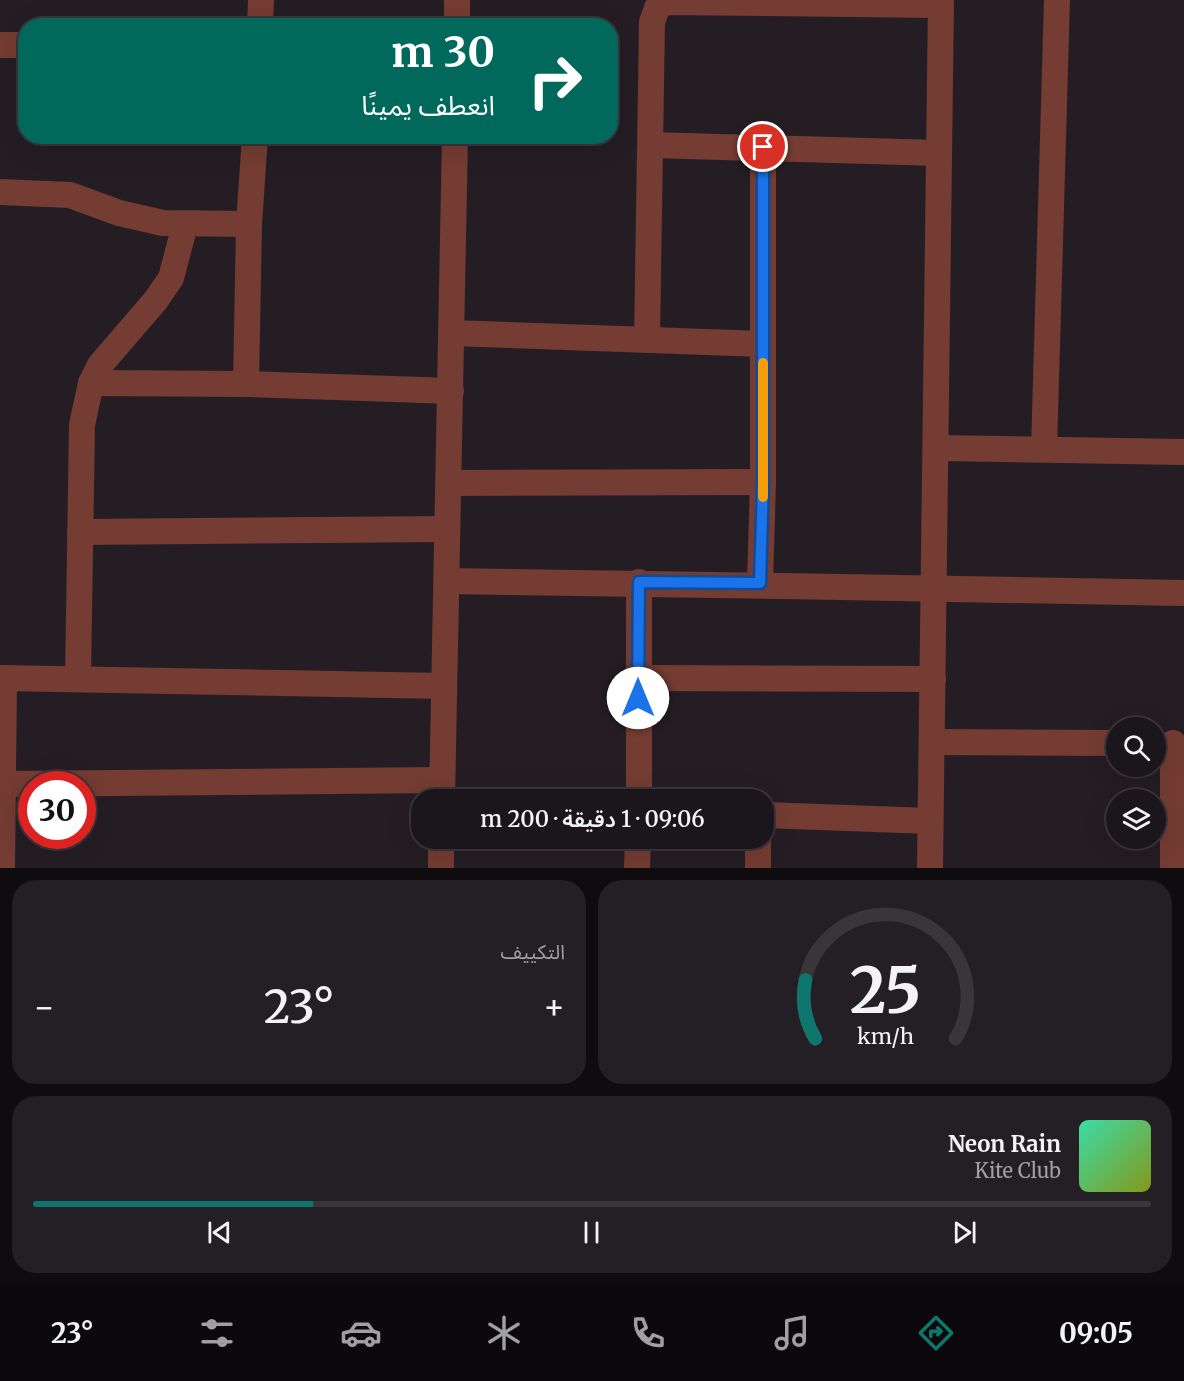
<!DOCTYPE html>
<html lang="ar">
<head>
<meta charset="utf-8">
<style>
	:root { --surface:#1b161b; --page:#241f24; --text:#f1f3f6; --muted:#a09fa3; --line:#39353a; --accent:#0f766e }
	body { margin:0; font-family:Merriweather,"Noto Sans Arabic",serif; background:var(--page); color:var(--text); direction:rtl; height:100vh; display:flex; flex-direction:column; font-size:22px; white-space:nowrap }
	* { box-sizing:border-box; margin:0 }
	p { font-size:20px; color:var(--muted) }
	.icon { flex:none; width:33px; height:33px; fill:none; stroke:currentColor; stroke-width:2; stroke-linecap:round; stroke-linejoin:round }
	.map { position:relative; height:868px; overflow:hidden; direction:ltr }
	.side { display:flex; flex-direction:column; gap:12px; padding:12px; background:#0f0c0f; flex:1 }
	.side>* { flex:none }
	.guide { position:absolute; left:18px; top:18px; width:600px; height:126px; border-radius:24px; box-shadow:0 6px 24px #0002,0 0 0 2px var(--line); direction:rtl; background:#00695c; color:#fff; overflow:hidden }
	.controls { position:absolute; left:1106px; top:717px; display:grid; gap:12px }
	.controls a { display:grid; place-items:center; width:60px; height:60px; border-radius:50%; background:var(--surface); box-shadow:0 6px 24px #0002,0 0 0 2px var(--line); font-size:30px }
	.speed { position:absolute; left:18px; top:771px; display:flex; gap:12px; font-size:30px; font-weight:700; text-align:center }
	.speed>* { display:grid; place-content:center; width:78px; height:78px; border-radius:50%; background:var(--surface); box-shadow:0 6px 24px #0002,0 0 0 2px var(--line); line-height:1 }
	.speed .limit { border:9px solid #d22; background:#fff; color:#111 }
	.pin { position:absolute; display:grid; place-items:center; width:51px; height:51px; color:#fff; margin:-26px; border:3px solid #fff; border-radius:50%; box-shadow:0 2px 6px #0007 }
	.me { position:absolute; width:66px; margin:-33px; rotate:0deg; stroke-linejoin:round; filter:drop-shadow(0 0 4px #0008) }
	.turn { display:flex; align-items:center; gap:21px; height:126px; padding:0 24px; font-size:27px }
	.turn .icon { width:78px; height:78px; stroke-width:2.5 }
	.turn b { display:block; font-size:42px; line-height:51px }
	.big { font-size:45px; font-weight:600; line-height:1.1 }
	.side .card { flex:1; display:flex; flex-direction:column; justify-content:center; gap:9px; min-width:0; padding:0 21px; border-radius:24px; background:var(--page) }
	.side .dial { align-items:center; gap:0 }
	.dial svg { height:156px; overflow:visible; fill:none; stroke:var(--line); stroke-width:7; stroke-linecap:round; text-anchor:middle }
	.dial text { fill:var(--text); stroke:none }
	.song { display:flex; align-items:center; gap:18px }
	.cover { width:72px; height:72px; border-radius:9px; background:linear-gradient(135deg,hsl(160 70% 55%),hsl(70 70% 35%)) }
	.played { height:6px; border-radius:3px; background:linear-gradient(90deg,var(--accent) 25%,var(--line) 25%) }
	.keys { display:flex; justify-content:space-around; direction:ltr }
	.heat { display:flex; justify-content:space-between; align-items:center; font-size:33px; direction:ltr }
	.side .tiles { flex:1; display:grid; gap:12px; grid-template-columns:1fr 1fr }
	.card:last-child { grid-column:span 2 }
	.trip { position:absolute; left:411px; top:789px; width:363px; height:60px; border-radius:24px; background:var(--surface); box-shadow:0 6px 24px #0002,0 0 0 2px var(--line); font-weight:600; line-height:60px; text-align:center; direction:rtl }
	.dock { display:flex; height:96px; justify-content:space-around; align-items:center; background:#0b090b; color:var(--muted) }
	.dock .icon { width:42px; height:42px }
	.dock .active { color:var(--accent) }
	.dock b { font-size:27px; color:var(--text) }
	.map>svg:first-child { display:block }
</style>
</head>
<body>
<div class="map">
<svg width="1184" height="868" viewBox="0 0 1184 868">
	<rect width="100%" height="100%" fill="#241e24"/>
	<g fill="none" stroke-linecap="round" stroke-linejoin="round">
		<g stroke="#743c32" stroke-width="26">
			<path d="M260,26L261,0"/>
			<path d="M457,26V0"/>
			<path d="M0,45H26"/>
			<path d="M651,145L939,153"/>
			<path d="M0,192L70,195L119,213L163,223L249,224"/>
			<path d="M452,333L763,344"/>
			<path d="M647,340L652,22L657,8L666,2L940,5"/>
			<path d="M91,383L246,384L451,391"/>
			<path d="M246,384L249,224L255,136"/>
			<path d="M937,448L1184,452"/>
			<path d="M1044,449L1057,0"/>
			<path d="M449,483L763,482"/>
			<path d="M80,532L446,529"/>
			<path d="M447,581C693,583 938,590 1184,593"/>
			<path d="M760,583L763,482V147"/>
			<path d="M0,678L444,686"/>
			<path d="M78,678L82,425L91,383L100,365L156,300L171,278L185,225"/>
			<path d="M639,678L933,679"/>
			<path d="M932,742L1116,743"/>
			<path d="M3,784L442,780"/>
			<path d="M442,800L455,136"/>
			<path d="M639,800V582"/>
			<path d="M764,815L930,821"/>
			<path d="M2,868L4,678"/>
			<path d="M441,868V838"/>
			<path d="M637,868L638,838"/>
			<path d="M758,868V838"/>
			<path d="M930,868L941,0"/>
			<path d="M1173,868V743"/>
		</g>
	</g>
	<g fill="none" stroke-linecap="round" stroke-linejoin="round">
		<defs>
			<path id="route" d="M638,698L639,582L760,583L763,482V147"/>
		</defs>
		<use href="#route" stroke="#114b97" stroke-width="15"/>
		<use href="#route" stroke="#1a73e8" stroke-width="10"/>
		<path stroke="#f59e0b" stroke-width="10" d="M763,497V363"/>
	</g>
</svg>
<div class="controls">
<a><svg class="icon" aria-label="search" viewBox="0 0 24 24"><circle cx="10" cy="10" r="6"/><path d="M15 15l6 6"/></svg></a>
<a><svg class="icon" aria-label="layers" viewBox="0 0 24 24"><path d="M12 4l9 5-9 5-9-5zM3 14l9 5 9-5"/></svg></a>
</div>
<div class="speed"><div class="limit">30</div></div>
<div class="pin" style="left:763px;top:147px;background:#d93025"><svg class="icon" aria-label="arrive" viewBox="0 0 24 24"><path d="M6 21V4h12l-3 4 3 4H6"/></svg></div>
<svg class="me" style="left:638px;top:698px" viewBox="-20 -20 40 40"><circle r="19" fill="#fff"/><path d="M0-13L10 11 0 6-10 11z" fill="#1a73e8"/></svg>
<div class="trip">09:06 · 1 دقيقة · 200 m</div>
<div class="guide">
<div class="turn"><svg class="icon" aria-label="right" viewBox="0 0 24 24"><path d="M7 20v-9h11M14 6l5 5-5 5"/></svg><div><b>30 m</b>انعطف يمينًا</div></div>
</div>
</div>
<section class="side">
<div class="tiles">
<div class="card dial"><svg viewBox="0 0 100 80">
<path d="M14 69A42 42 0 1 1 86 69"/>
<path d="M14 69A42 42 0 0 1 9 39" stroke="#0f766e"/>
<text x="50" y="56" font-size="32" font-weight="700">25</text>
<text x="50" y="72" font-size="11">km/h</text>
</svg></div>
<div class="card"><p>التكييف</p>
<div class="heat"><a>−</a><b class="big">23°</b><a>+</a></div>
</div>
<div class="card">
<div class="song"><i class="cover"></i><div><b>Neon Rain</b><p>Kite Club</p></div></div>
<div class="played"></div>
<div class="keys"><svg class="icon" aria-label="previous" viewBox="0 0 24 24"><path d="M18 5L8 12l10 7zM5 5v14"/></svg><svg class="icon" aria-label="pause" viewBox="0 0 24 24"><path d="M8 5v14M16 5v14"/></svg><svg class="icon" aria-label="next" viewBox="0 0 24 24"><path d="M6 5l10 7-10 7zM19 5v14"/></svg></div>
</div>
</div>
</section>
<nav class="dock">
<b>09:05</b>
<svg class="icon active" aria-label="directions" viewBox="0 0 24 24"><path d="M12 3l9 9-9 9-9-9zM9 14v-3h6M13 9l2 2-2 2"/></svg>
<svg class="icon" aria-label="music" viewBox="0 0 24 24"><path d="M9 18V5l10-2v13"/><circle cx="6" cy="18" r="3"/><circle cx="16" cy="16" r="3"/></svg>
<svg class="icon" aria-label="phone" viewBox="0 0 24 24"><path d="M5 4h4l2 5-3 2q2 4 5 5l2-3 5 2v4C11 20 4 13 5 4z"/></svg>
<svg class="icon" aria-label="climate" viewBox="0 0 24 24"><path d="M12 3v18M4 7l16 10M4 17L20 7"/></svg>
<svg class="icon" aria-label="car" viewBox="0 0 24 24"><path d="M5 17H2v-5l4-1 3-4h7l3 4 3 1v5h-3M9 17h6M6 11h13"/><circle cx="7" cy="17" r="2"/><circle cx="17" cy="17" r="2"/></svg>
<svg class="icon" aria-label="filters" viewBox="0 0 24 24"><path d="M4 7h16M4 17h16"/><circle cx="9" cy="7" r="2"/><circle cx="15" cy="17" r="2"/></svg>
<b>23°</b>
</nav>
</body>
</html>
